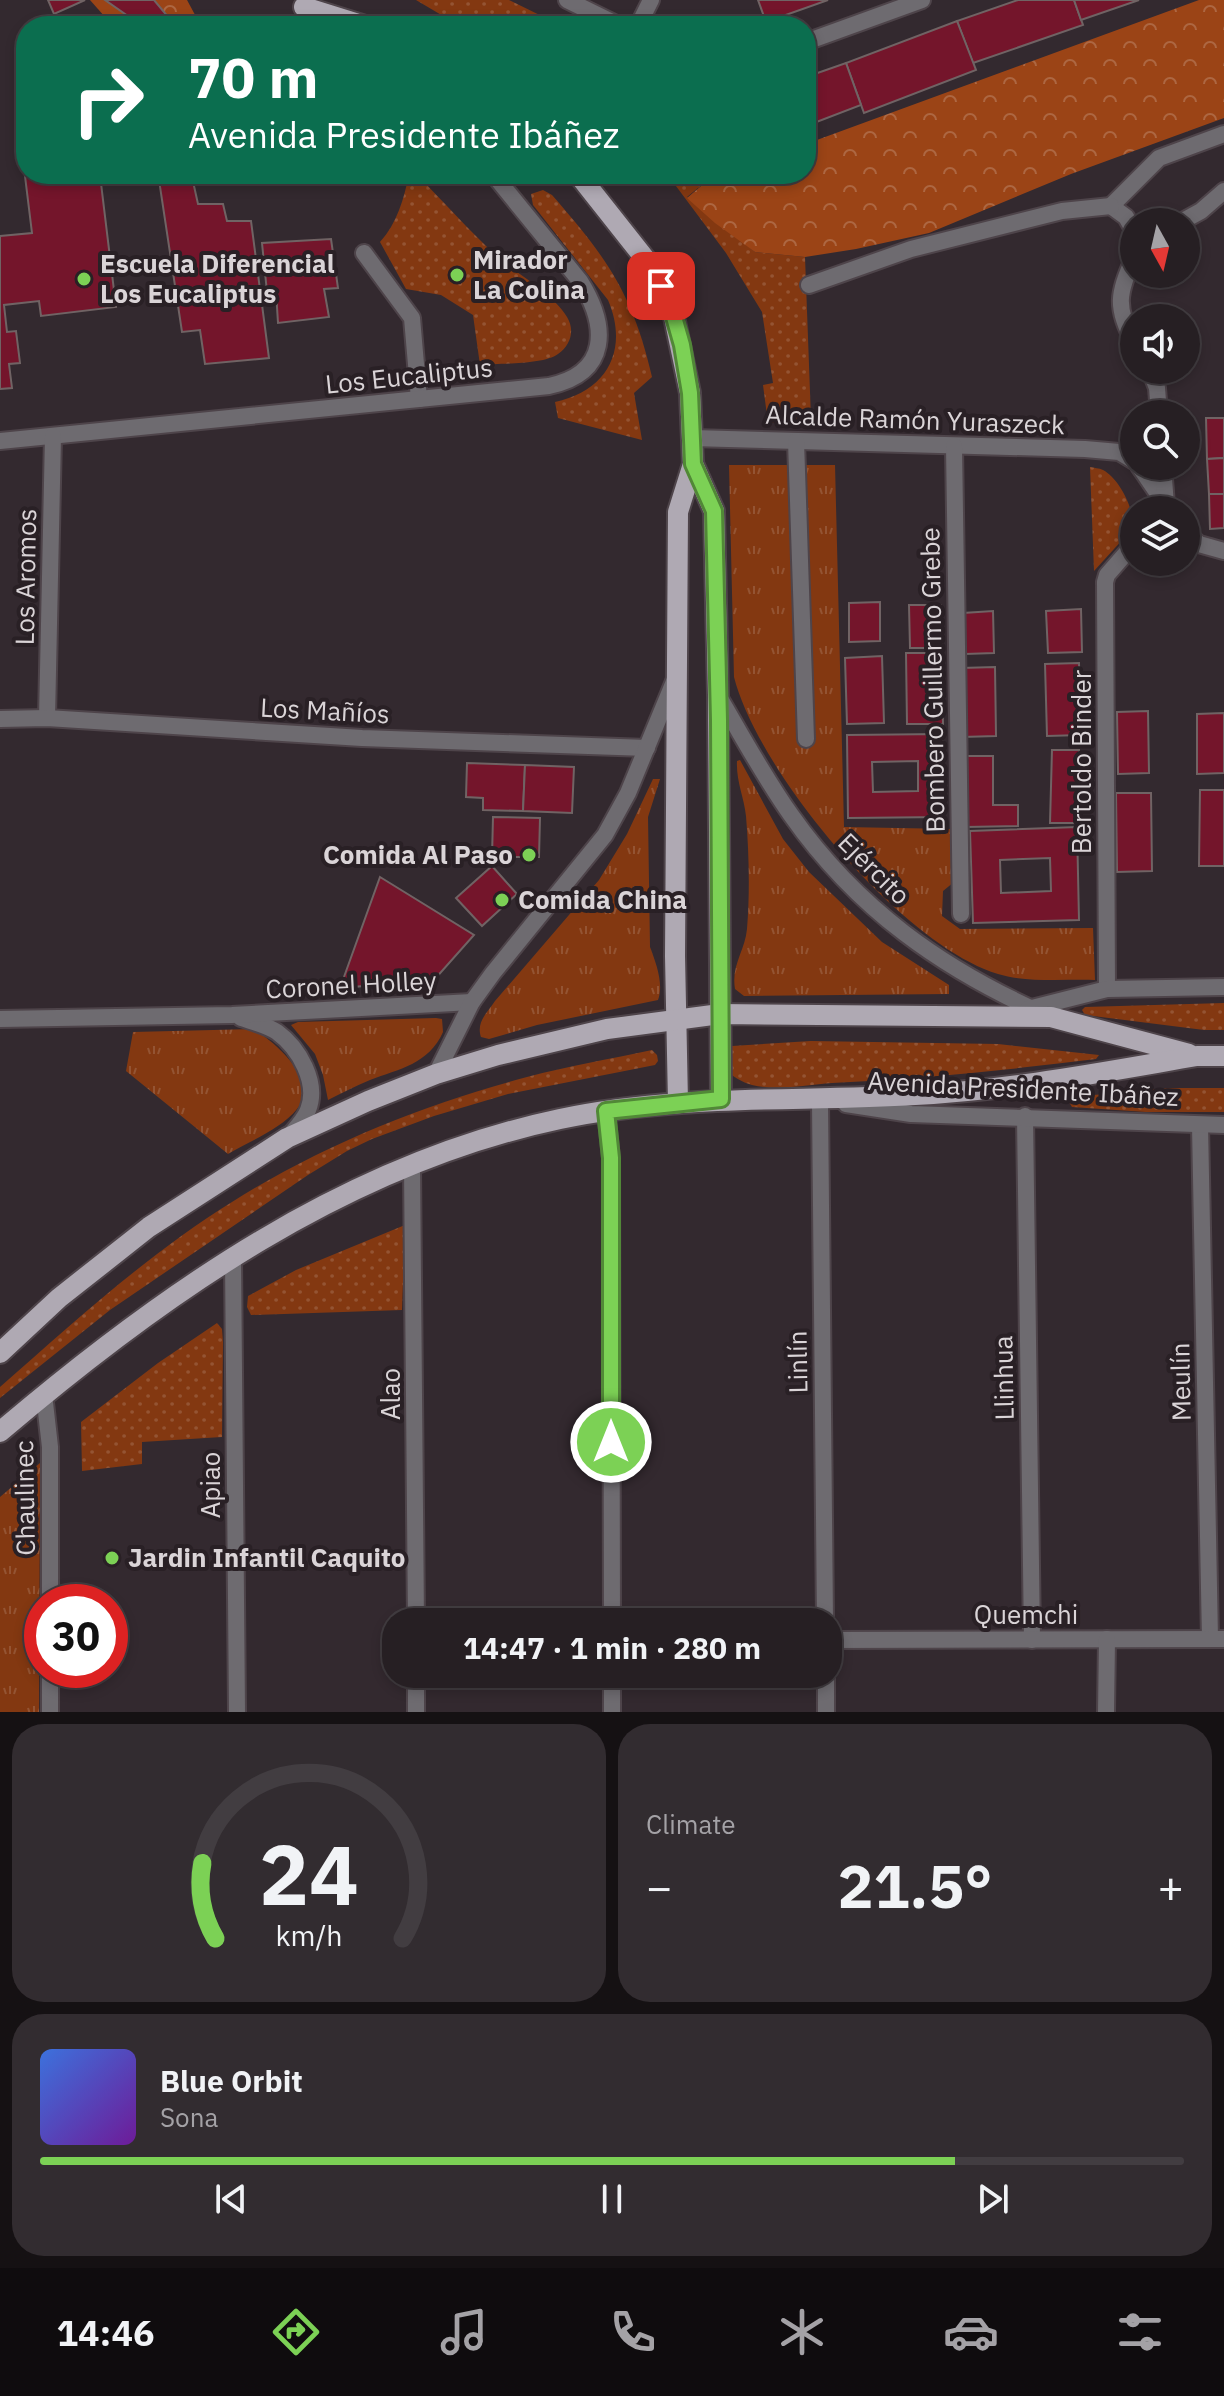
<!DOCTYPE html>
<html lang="en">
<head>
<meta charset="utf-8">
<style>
	:root { --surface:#261f23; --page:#322c30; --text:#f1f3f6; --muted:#a4a2a6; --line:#423d41; --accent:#7cd155 }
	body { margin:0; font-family:"IBM Plex Sans",sans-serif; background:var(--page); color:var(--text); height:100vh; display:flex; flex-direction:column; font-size:30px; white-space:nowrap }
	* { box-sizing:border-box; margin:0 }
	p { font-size:26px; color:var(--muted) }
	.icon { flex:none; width:44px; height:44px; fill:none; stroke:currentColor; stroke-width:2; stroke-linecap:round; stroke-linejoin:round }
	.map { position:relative; height:1712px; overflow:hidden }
	.side { display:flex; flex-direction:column; gap:12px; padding:12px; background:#151113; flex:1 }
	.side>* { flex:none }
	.guide { position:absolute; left:16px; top:16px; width:800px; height:168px; border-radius:32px; box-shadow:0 4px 12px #0003,0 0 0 2px var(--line); background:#0b6e4f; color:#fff; overflow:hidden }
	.needle { width:52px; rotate:172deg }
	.fabs { position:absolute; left:1120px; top:208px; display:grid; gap:16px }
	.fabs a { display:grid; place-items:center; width:80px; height:80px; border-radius:50%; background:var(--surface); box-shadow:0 4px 12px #0003,0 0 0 2px var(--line); font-size:40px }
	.speed { position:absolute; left:24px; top:1584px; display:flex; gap:16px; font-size:40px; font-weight:700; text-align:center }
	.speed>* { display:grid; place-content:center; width:104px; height:104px; border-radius:50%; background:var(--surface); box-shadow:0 4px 12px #0003,0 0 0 2px var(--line); line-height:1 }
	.speed .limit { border:12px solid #d22; background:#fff; color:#111 }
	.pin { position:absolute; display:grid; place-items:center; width:68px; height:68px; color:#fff; margin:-34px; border-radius:16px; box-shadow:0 4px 12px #0006 }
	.me { position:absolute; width:88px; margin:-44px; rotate:0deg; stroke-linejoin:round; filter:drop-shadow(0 0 6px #0008) }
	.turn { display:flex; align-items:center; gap:28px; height:168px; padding:0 40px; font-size:36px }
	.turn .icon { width:104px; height:104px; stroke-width:2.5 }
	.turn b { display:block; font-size:56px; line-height:68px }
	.big { font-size:60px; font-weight:800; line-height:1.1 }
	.side .card { flex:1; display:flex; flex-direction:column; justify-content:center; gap:12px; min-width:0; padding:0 28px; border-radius:32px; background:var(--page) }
	.side .dial { align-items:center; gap:0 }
	.dial svg { height:208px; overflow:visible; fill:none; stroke:var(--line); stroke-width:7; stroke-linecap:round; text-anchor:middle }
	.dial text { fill:var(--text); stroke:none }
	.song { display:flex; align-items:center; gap:24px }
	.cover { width:96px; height:96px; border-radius:12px; background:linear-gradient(135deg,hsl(220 70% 55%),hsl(280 70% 35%)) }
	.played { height:8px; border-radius:4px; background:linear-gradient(90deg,var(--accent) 80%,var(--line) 80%) }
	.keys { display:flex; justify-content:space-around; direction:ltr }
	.heat { display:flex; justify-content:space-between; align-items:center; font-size:44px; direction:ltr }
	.side .tiles { flex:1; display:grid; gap:12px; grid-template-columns:1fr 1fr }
	.card:last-child { grid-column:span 2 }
	.trip { position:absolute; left:382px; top:1608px; width:460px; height:80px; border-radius:32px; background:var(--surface); box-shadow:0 4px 12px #0003,0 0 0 2px var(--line); font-weight:800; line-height:80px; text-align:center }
	.dock { display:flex; height:128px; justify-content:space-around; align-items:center; background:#0f0c0e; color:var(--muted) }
	.dock .icon { width:56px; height:56px }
	.dock .selected { color:var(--accent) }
	.dock b { font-size:36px; color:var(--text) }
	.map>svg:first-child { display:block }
</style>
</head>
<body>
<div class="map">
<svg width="1224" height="1712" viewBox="0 0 1224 1712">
	<defs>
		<pattern id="grass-dots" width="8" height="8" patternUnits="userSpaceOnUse" patternTransform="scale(2)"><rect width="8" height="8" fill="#833811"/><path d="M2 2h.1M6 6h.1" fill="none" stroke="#945433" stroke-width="1.8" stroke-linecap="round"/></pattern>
		<pattern id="forest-crowns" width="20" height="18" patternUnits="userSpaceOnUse" patternTransform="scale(2)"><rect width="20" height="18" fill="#9b4416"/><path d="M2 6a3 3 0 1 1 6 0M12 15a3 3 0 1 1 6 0" fill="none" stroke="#ad6742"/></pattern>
		<pattern id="park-tufts" width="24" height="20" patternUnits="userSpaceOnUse" patternTransform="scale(2)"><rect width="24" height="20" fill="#833811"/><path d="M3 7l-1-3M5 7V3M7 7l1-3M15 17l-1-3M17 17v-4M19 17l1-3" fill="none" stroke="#945433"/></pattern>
	</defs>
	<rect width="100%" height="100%" fill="#33292f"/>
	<g fill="url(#grass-dots)">
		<path d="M416,0H509L562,26H460Z"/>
		<path d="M409,174H416C443,201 469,231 498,257C517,274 554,294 567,317C575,330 571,345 558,354C543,365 499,363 480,365L473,315L441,295L406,289L380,242C397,223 404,199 409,174Z"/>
		<path d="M667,174H715L687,197L755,252L805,257L811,419L768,423L763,385L773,383L762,312L726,253Z"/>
		<path d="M543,190L552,195C607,258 633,294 652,377L634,393L642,440L558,418L555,402C608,391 629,349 608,300L533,205L531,194Z"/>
		<path d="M1090,467C1094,468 1099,468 1103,470C1120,479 1134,510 1134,527L1094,571Z"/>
		<path d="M1224,1003V1030H1204L1085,1015L1082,1010L1085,1007Z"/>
		<path d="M811,1041L998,1044L1099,1055L1096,1059C1008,1070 920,1079 832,1083C807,1085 777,1091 752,1085C742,1082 733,1077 726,1070L727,1053L732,1046Z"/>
		<path d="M652,1050L657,1055L658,1061L655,1065L508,1094L434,1116L372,1139L347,1151L308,1175L110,1310L0,1398V1387C74,1322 148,1254 232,1202C322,1145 425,1104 527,1077C568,1066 611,1059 652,1050Z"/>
		<path d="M1172,1088H1224V1112H1146L1072,1107L1069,1102L1071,1097Z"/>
		<path d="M405,1225L402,1310L251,1315L247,1307L248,1296L296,1270Z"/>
		<path d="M217,1323L222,1329L223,1342L222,1437L142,1442V1464L82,1471L81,1422L158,1363Z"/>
	</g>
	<g fill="url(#forest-crowns)">
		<path d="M90,0H187L201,26H113Z"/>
		<path d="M1199,0H1224V118L1071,174L929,233L856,249L805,257L755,252L715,223L687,198L715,174H806V144Z"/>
	</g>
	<g fill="url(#park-tufts)">
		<path d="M729,465H835L844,827L951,829L954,882L943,891L942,916L960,929L1093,928L1095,980C1064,979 1028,983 998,974C902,945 758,772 734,677Z"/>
		<path d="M740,760L783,839L809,872L882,942L949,985V994L744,996L735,989C731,965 745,951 747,929C750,893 749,852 746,816C744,797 736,781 737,761Z"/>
		<path d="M653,779H660L648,817L650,947C656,963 664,984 658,1000L537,1025L489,1039L481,1037C476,1022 487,1013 495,1001L599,880L627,834Z"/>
		<path d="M436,1018L442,1019L443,1032C429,1064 399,1069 370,1080C355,1086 342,1093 328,1100L323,1075L315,1054L291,1025L298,1022Z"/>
		<path d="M254,1029C275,1043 321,1080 297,1109C281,1129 250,1141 228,1154L126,1071L133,1032Z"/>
		<path d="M40,1463L39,1712H0V1497Z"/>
	</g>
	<g fill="#74152b" stroke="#706364" stroke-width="2" fill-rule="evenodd">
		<path d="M48,0H85L54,14Z"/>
		<path d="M105,0H154L174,24L153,26L142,17L128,16Z"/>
		<path d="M758,0H828L766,22Z"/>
		<path d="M1018,0H1074L1083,25L973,63L957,21Z"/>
		<path d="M1074,0H1139L1081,20Z"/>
		<path d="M957,21L976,70L864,113L846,63Z"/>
		<path d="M846,63L861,105L806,126V77Z"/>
		<path d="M26,118V174H106L100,175L116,307L41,316L39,301L4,305L7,332L16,331L20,363L9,364L12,388L0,389V236L32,233L18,119Z"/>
		<path d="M192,177L198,204H223L227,221H251L269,358L205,364L200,330L182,332L159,180Z"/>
		<path d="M331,239L338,288L324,289L329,317L278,323L276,291L267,292L262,243Z"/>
		<path d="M1206,418H1224V458L1207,459Z"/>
		<path d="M1224,458V494H1209L1207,459Z"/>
		<path d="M1209,494H1224V528L1210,529Z"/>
		<path d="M880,602V641L849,642V603Z"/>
		<path d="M909,605H941L942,648H910Z"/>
		<path d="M1081,609L1082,652L1048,653L1046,611Z"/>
		<path d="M993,611L994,653L965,654L963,613Z"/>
		<path d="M906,653H942L943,724H907Z"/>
		<path d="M882,656L884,723L847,724L845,658Z"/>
		<path d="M1079,663L1081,735L1047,736L1045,664Z"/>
		<path d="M995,667L996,736L962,737L961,668Z"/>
		<path d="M1148,711L1149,773L1118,774L1117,712Z"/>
		<path d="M1224,713V773L1197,774V714Z"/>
		<path d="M942,734L944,817L848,818L847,735ZM918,761V791L873,792L872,762Z"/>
		<path d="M1052,750H1079L1078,823H1050Z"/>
		<path d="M964,756H993V805H1018V826L966,827Z"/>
		<path d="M467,763L525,765L523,811L483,810V798L466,797Z"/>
		<path d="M525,765L574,767L572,813L523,811Z"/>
		<path d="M1200,790H1224V866H1199Z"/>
		<path d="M1116,793H1151L1152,871L1117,872Z"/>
		<path d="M493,817L540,818L539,857H492Z"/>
		<path d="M1077,827L1079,920L973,923L970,831ZM1050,858L1051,891L1001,893L1000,860Z"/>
		<path d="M492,866L517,894L482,926L456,898Z"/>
		<path d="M380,877L474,935L434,980L340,988Z"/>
	</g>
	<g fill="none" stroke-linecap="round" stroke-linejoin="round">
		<defs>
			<g id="minor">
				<path d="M567,0L620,26"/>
				<path d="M638,26L651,0"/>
				<path d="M806,42L922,0"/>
				<path d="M1111,206L1159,158L1224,134"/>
				<path d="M1111,206L1126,217L1134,231"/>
				<path d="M1181,222L1201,211L1224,191"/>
				<path d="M364,253L412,318L419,399"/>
				<path d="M1134,258C1118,292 1115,308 1134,342"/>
				<path d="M809,285L911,249L1062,211L1111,206"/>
				<path d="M1150,370L1157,388L1159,414"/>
				<path d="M692,438L1085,449L1119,452L1134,461"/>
				<path d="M0,441L549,386C610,373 608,326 580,281L493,174"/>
				<path d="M796,441L806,739"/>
				<path d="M954,446L961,914"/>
				<path d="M1139,466L1169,510"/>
				<path d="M1163,466L1166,505"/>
				<path d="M1186,532L1199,544L1224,551"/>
				<path d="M47,718L53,436"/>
				<path d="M0,719L47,718L362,738L647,748"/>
				<path d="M1107,989L1105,582L1107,575L1134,544"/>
				<path d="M241,1018C253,1022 266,1025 277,1032C299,1048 319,1083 308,1110C304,1120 296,1128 289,1136"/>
				<path d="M0,1019L232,1015L472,1002"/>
				<path d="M820,1101L825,1622"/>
				<path d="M606,1111L611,1158L612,1622"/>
				<path d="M1025,1116L1032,1640"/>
				<path d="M1200,1125L1210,1639"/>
				<path d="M412,1166L416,1622"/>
				<path d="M233,1258L237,1712"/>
				<path d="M44,1394L50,1447V1602"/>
				<path d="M828,1640L1224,1639"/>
				<path d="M50,1670V1712"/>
				<path d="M416,1674V1712"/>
				<path d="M826,1674V1712"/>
				<path d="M612,1712V1674"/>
				<path d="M1106,1712L1107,1639"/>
			</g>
			<g id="tertiary">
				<path d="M718,695C742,736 764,777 791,815C857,909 942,969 1046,1015"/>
				<path d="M1028,1009L1107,989L1224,987"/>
				<path d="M436,1074L472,1002L493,973L605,835L628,793L675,679"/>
				<path d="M846,1104L911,1114L1224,1125"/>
			</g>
			<g id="primary">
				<path d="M304,7L365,26"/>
				<path d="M578,174L646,260L674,317L690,393L693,464L678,512L675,956L678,1102"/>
				<path d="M693,464L714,511L718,695L721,1099"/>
				<path d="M0,1353L59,1298L149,1227L287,1138L368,1101L436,1074L498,1055L607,1029L720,1014L1051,1017L1189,1054"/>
				<path d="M0,1432C163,1293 347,1164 560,1119C677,1094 796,1102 915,1095C1010,1090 1103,1072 1197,1056H1224"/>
			</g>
		</defs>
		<use href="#minor" stroke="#4e444a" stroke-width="20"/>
		<use href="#tertiary" stroke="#4e444a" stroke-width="20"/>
		<use href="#primary" stroke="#4e444a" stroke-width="24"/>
		<use href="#minor" stroke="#6e6b70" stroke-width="16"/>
		<use href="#tertiary" stroke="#6e6b70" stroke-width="16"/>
		<use href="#primary" stroke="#afa9b3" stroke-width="20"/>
	</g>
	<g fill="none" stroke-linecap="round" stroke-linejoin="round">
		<defs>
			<path id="route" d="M611,1442V1158L606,1111L721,1099L719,720L714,511L693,464L690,393L682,345L674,317L661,286"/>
		</defs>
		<use href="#route" stroke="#518837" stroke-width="20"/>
		<use href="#route" stroke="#7cd155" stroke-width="14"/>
	</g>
	<g fill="#7cd155" stroke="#292025" stroke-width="3">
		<circle cx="457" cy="275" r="8"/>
		<circle cx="84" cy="279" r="8"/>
		<circle cx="529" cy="855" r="8"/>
		<circle cx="502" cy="900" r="8"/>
		<circle cx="112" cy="1558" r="8"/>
	</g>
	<g text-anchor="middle" stroke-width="8" stroke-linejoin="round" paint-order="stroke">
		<g font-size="26" font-weight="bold" fill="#dad4d7" stroke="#292025" text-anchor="start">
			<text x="473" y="269">Mirador<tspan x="473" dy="30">La Colina</tspan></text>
			<text x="100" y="273">Escuela Diferencial<tspan x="100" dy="30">Los Eucaliptus</tspan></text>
			<text x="513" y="864" text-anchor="end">Comida Al Paso</text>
			<text x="518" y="909">Comida China</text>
			<text x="128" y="1567">Jardin Infantil Caquito</text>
		</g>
		<g font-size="26" fill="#dad4d7" stroke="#292025">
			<text transform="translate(409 376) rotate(-6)" y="9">Los Eucaliptus</text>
			<text transform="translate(915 420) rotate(2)" y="9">Alcalde Ramón Yuraszeck</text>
			<text transform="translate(26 577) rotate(-89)" y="9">Los Aromos</text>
			<text transform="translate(933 680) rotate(-91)" y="9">Bombero Guillermo Grebe</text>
			<text transform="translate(325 711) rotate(3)" y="9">Los Mañíos</text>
			<text transform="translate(1082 762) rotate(-90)" y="9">Bertoldo Binder</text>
			<text transform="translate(874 869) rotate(45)" y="9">Ejército</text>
			<text transform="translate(351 985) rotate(-3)" y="9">Coronel Holley</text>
			<text transform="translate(1023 1089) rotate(3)" y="9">Avenida Presidente Ibáñez</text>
			<text transform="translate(798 1362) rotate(-91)" y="9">Linlín</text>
			<text transform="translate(1004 1378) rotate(-91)" y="9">Llinhua</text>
			<text transform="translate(1181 1382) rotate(-91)" y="9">Meulín</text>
			<text transform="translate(391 1394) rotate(-90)" y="9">Alao</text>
			<text transform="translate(211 1485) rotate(-90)" y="9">Apiao</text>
			<text transform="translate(25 1498) rotate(-91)" y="9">Chaulinec</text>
			<text x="1026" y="1624">Quemchi</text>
		</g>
	</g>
</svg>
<div class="fabs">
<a><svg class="needle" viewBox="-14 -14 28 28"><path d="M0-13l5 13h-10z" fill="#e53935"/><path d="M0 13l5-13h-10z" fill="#a4a2a6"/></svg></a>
<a><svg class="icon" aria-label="sound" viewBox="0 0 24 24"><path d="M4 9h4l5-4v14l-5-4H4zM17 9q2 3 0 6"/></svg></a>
<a><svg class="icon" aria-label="search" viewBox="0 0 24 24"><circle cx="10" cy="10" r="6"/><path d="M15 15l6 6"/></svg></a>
<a><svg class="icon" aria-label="layers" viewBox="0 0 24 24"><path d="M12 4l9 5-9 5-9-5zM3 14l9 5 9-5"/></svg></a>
</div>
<div class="speed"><div class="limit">30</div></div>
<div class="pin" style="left:661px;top:286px;background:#d93025"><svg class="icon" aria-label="arrive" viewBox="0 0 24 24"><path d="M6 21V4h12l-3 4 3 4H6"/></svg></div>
<svg class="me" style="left:611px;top:1442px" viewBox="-20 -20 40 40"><circle r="17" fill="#7cd155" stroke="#fff" stroke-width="3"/><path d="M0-11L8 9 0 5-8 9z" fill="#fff"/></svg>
<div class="trip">14:47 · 1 min · 280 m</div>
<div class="guide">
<div class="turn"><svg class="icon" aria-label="right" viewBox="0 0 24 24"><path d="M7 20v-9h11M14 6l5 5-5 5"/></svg><div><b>70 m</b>Avenida Presidente Ibáñez</div></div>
</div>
</div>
<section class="side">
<div class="tiles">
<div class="card dial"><svg viewBox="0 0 100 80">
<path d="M14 69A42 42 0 1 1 86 69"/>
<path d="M14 69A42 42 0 0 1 9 40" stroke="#7cd155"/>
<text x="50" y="56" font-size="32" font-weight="700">24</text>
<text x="50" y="72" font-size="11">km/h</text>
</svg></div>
<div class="card"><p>Climate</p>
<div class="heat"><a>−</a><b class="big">21.5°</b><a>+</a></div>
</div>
<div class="card">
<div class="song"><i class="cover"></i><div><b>Blue Orbit</b><p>Sona</p></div></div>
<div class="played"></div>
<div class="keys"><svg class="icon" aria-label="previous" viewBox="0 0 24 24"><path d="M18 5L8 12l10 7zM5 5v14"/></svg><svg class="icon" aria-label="pause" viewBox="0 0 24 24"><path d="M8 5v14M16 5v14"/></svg><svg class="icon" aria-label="next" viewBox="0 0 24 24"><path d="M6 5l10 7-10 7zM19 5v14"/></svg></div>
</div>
</div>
</section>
<nav class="dock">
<b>14:46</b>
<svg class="icon selected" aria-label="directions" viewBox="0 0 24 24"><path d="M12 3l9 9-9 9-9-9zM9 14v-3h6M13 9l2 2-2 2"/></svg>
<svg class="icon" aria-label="music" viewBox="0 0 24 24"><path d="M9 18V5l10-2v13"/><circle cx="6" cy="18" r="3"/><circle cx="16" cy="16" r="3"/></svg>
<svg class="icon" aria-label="phone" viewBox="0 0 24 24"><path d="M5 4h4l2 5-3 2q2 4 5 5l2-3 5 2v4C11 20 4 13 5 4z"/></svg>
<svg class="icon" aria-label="climate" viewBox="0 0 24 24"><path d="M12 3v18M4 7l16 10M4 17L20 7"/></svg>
<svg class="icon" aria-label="car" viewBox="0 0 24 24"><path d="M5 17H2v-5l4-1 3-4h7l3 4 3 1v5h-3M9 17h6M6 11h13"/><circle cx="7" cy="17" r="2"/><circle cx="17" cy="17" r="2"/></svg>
<svg class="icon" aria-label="filters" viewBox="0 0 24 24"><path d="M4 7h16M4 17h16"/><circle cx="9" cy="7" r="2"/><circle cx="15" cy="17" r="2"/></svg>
</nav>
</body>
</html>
